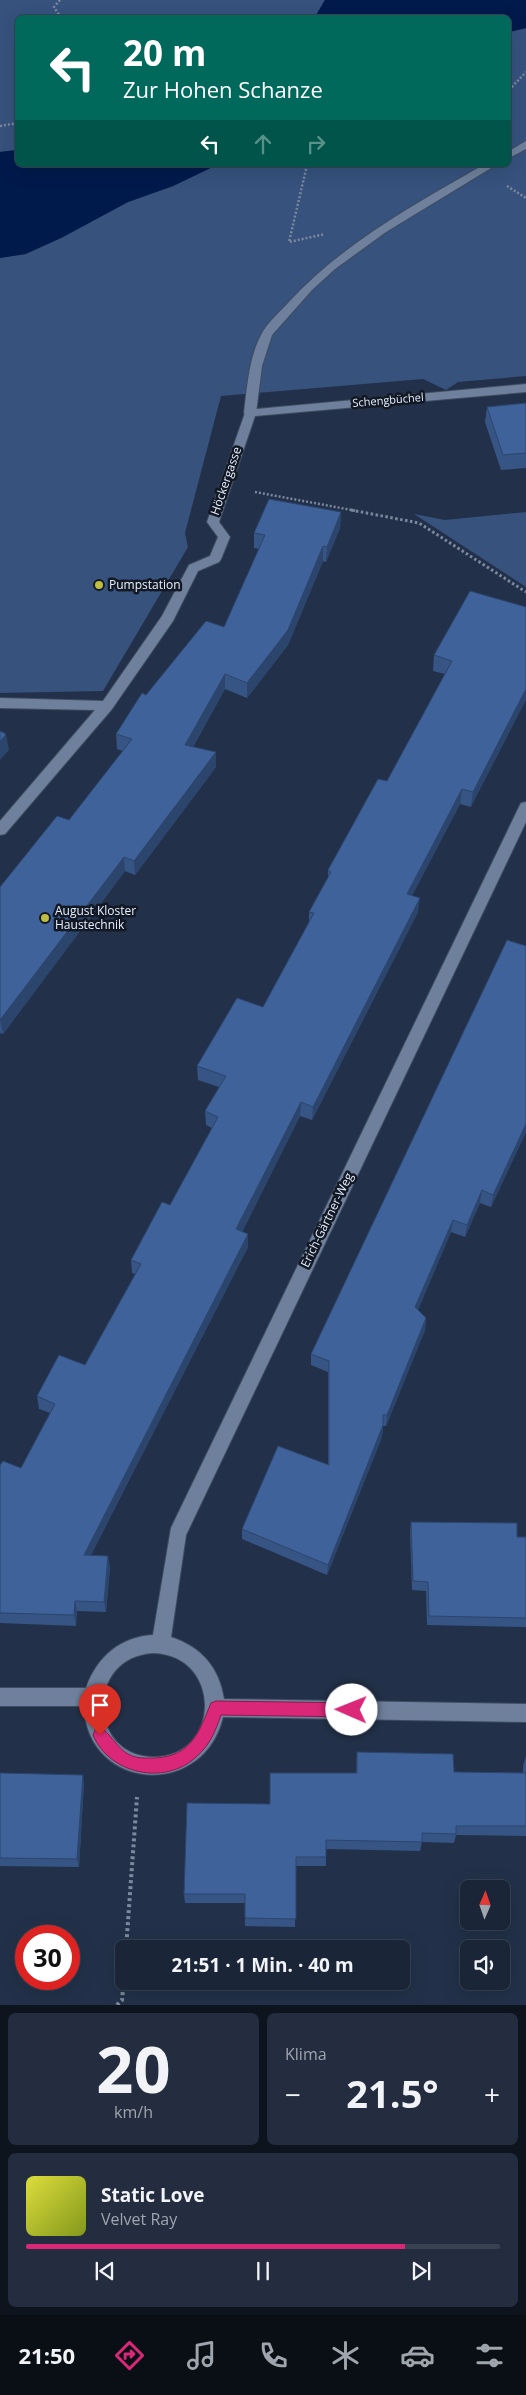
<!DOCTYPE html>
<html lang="de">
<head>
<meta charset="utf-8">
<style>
	:root { --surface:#1a2537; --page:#232d3f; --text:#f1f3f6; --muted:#9fa5ad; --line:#384252; --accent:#db2777 }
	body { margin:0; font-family:"Open Sans",sans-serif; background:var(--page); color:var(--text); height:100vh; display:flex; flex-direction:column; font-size:19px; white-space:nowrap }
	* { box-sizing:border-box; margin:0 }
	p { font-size:16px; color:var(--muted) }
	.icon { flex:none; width:28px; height:28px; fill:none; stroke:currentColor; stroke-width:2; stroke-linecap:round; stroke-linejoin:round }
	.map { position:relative; height:2005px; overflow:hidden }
	.drawer { display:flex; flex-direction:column; gap:8px; padding:8px; background:#0e141e; flex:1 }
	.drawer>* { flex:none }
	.top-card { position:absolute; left:15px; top:15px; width:496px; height:152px; border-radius:8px; box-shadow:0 5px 20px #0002,0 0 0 1px var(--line); background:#00695c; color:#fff; overflow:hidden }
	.needle { width:32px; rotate:2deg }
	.tools { position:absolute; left:460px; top:1880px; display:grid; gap:10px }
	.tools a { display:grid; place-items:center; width:50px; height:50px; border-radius:8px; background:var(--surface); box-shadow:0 5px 20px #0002,0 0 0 1px var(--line); font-size:25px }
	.speed { position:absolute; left:15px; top:1925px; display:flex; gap:10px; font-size:25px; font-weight:700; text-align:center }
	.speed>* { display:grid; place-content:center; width:65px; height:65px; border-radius:50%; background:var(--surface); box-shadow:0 5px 20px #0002,0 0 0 1px var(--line); line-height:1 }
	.speed .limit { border:8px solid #d22; background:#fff; color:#111 }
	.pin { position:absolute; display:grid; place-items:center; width:42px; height:42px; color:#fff; margin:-51px -21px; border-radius:50% 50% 50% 0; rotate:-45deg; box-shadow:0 0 5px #0007 }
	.pin .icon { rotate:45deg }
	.me { position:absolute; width:55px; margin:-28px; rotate:271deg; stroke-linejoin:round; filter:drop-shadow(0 0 4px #0008) }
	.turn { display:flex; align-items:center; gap:18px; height:105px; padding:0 25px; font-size:22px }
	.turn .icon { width:65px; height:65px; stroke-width:2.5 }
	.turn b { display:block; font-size:35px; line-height:42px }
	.lanes { display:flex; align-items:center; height:48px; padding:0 25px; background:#0003; justify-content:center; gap:25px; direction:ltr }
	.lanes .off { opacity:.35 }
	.big { font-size:38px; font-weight:700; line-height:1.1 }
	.drawer .widget { flex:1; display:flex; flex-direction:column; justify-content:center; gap:8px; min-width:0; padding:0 18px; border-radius:8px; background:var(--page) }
	.drawer .dial { align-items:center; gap:0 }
	.dial b { font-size:65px; line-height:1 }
	.song { display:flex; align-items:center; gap:15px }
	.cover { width:60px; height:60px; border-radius:8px; background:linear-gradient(135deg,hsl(60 70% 55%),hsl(70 70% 35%)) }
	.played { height:5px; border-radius:2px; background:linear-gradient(90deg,var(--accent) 80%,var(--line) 80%) }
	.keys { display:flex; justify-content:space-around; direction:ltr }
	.heat { display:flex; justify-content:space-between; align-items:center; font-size:28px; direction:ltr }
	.drawer .tiles { flex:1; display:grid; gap:8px; grid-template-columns:1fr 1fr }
	.widget:last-child { grid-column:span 2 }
	.trip { position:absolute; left:115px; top:1940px; width:295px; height:50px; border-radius:8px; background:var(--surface); box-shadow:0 5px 20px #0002,0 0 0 1px var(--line); font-weight:700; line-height:50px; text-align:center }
	.dock { display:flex; height:80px; justify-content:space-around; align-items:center; background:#0a0f16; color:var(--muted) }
	.dock .icon { width:35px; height:35px }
	.dock .on { color:var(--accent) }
	.dock b { font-size:22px; color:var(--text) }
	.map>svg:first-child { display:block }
</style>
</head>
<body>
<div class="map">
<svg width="526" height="2005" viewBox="0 0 526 2005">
	<rect width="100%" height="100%" fill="#223149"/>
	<g fill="#36527d">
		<path d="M0,0H325L315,17L18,18L17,150L0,152Z"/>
		<path d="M526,28V376L458,382L446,390L423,379L221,396L185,533L188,547L103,691L0,693V258L26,254L61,238L128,202L173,186L215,165H509V32Z"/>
		<path d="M526,512V587L414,514L445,520Z"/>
	</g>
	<g fill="#001a4c">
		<path d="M325,0H526V28L509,32V18L315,17Z"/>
		<path d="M17,150L18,165L215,166L173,186L128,202L61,238L25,254L0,258V152Z"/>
	</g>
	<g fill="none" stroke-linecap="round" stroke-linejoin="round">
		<defs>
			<g id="lane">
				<path d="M526,141V149L509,158V151Z"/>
				<path d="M483,165H496L386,232L335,269L312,290L272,335L262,366L256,413L250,417L246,416L244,413C247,387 249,358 261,335C267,323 279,313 288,303C343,243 414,205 483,165Z"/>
			</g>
			<g id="street">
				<path d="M526,384V392L255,416L219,522L230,537L221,559L219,562L198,571L173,621L112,709L5,834L0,835V821L95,710L0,708V698L103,701L162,616L189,565L210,556L218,537L207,522L246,410Z"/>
				<path d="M526,802V822L186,1535L171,1637C201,1647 219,1667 224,1699L526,1704V1722L223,1717C203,1800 87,1791 84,1706H0V1688H86C97,1657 120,1637 153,1635L171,1528L519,807L521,803ZM154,1653C223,1656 221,1757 154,1757C87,1757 85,1656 154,1653Z"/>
			</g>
		</defs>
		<use href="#lane" stroke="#3f4c60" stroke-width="2"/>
		<use href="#street" stroke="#3f4c60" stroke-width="2"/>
		<g stroke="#7c889d" stroke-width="2.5" stroke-dasharray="2 2" stroke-linecap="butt">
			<path d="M60,0L54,7L61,18"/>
			<path d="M509,90L526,72"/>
			<path d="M0,126L18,123"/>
			<path d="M307,165L289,242L325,234"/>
			<path d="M507,186L526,198"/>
			<path d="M255,492L357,511"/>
		</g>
		<path stroke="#7c889d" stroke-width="3" stroke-dasharray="2.5 2.5" stroke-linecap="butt" d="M351,510L419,523L526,592"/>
		<g stroke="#7c889d" stroke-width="4" stroke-dasharray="3 3" stroke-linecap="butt">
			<path d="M126,1949L137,1797"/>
			<path d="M117,2005L122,2000L124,1978"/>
		</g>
		<use href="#lane" fill="#6e809b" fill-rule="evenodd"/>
		<use href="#street" fill="#6e809b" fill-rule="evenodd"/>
	</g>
	<g fill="#365484">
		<path d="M526,403V468L501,470L485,422L487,407Z"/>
		<path d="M341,512L340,528L326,562L323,561L288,645L247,698L225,689L193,747L216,767L135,875L125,871L3,1034L0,1033V887L69,820L123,751L117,749L116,734L146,695L224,627L259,549L254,548V533Z"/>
		<path d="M526,607L471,807L460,804L412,895L418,912L312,1120L300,1116L242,1232L248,1247L91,1555L110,1567L106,1612L77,1611L76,1626L0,1623V1465L21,1468L50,1413L39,1409L37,1396L85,1365L135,1274L132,1273L131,1260L170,1205L212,1128L206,1125L205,1111L219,1087L198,1080L197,1066L263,1007L309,922V912L328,878V870L387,781L445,674L433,671L434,655Z"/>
		<path d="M526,1132L491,1207L480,1203L465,1237L451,1232L418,1310L426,1318L425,1330L386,1426H383L382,1437L327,1575L242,1539V1529L328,1465V1372L311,1365V1354Z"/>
		<path d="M411,1522L517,1537H526V1627L427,1625L426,1591L412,1590L410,1532Z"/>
		<path d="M357,1752L454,1772L523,1773V1766L526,1756V1836L456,1835L454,1843L422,1842L420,1851L326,1849V1866H296L295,1927L245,1926V1903H185L184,1894L270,1804L356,1773Z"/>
		<path d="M0,1773L84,1783L79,1867L0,1866Z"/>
	</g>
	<g fill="#2c456c">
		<path d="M341,512L340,528L326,562L327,547Z"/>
		<path d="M323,546V561L288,645L247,698V683Z"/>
		<path d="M225,674V689L185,760V745Z"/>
		<path d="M526,689V700L471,807L473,792Z"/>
		<path d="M6,734L9,750L0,760V742Z"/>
		<path d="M216,752V767L135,875L134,861Z"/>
		<path d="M462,789L460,804L406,908L407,894Z"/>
		<path d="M124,857L125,871L3,1034L0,1020Z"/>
		<path d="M420,898L418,912L312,1120L313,1107Z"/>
		<path d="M301,1102L300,1116L236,1243V1229Z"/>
		<path d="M526,1124V1132L491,1207L493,1195Z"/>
		<path d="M482,1190L480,1203L465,1237L467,1225Z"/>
		<path d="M453,1220L451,1232L414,1319L415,1307Z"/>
		<path d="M248,1234V1247L85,1566L84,1555Z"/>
		<path d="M426,1318L425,1330L386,1426L387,1415Z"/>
		<path d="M383,1425L382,1437L327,1575L328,1565Z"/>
		<path d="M108,1556L110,1567L106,1612L104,1602Z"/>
		<path d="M75,1601L77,1611L76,1626L74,1615Z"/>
		<path d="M83,1775L84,1783L79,1867L77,1859Z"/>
	</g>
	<g fill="#3f629a" stroke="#2c456c">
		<path d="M526,403V453L503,455L487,407Z"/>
		<path d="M269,499L341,512L327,547L323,546L288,630L247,683L225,674L185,745L216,752L134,861L124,857L0,1020V887L57,816L69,820L132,739L116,734L142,693L146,695L206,621L224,627L265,535L254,533Z"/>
		<path d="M470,591L526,607V689L473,792L462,789L407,894L420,898L313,1107L301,1102L236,1229L248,1234L84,1555L108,1556L104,1602L75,1601L74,1615L0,1613V1465L3,1461L21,1468L55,1404L37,1396L59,1355L85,1365L141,1264L131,1260L162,1202L170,1205L218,1117L205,1111L226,1076L197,1066L237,998L263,1007L314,913L309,912L331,872L328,870L378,779L387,781L452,661L434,655Z"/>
		<path d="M0,731L6,734L0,742Z"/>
		<path d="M507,940L526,946V1124L493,1195L482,1190L467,1225L453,1220L415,1307L426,1318L387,1415H383V1425L328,1565L242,1529L278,1446L329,1465V1361L311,1354Z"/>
		<path d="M411,1522L517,1523V1537H526V1618L429,1616L428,1582L413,1581Z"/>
		<path d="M357,1752L453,1754L454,1772L526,1773V1826H456V1834L422,1833V1842L326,1840V1857H296V1919L245,1918V1894H184L187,1803L270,1804V1773H357Z"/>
		<path d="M0,1773L83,1775L77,1859L0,1858Z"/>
	</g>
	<path fill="#db2777" stroke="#8e194d" d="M216,1701L352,1703L357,1705L359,1710L357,1715L352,1717L221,1715C215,1732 210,1745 196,1757C165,1786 109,1774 93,1735L95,1730L100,1728C109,1731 117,1748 128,1754C137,1759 145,1758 155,1758C192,1756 199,1732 211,1703Z"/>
	<g fill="#bfbe41" stroke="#121924" stroke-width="2">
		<circle cx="99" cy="585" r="5"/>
		<circle cx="45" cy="918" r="5"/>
	</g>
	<g text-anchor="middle" stroke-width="5" stroke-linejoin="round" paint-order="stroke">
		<g font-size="11" fill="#e5efff" stroke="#121924">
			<text transform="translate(388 400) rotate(-5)" y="4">Schengbüchel</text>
		</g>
		<g font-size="12" fill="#e5efff" stroke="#121924">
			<text transform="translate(226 481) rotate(-71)" y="4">Höckergasse</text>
			<text transform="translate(327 1220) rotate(-64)" y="4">Erich-Gärtner-Weg</text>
		</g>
		<g font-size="12" fill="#e5efff" stroke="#121924" text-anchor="start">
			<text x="109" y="589">Pumpstation</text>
			<text x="55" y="915">August Kloster<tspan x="55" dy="14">Haustechnik</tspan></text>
		</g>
	</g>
</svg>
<div class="tools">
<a><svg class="needle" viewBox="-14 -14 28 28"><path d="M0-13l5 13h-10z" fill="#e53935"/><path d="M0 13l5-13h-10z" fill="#9fa5ad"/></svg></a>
<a><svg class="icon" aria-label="sound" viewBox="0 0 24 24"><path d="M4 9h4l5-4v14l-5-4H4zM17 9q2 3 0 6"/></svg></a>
</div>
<div class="speed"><div class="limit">30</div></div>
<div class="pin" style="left:100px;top:1735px;background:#d93025"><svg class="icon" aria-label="arrive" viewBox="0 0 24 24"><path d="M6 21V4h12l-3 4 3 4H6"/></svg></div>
<svg class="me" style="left:352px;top:1710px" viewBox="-20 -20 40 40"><circle r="19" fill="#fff"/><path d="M0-13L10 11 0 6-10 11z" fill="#db2777"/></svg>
<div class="trip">21:51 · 1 Min. · 40 m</div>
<div class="top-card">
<div class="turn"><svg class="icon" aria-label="left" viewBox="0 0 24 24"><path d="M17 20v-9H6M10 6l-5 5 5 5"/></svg><div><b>20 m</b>Zur Hohen Schanze</div></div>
<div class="lanes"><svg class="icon" aria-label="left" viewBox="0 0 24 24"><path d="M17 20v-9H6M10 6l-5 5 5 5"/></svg><svg class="icon off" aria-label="ahead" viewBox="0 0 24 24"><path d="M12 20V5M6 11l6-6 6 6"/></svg><svg class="icon off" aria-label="right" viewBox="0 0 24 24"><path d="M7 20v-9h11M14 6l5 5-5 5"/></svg></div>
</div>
</div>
<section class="drawer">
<div class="tiles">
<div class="widget dial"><b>20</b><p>km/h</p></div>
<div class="widget"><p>Klima</p>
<div class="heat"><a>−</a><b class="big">21.5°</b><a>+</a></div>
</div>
<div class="widget">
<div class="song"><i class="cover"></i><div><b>Static Love</b><p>Velvet Ray</p></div></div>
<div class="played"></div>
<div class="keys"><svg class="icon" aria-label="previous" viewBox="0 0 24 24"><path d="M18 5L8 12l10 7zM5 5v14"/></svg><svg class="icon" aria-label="pause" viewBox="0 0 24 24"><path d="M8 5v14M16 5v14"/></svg><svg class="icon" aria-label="next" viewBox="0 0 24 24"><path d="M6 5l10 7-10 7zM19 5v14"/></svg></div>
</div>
</div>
</section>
<nav class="dock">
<b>21:50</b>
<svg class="icon on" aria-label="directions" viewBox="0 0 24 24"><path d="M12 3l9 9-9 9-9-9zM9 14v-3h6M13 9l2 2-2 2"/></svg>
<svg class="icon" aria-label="music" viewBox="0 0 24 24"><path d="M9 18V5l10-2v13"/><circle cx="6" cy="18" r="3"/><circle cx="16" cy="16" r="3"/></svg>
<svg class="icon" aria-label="phone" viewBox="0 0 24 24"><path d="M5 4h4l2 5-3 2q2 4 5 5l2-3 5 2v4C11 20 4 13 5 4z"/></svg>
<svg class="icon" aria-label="climate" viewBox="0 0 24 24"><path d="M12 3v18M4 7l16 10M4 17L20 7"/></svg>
<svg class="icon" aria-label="car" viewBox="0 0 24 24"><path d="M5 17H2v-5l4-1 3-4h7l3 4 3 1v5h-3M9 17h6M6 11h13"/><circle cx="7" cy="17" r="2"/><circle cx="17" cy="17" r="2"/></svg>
<svg class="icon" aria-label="filters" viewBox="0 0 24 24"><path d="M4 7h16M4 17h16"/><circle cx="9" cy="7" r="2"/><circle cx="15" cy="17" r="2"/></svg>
</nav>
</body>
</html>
